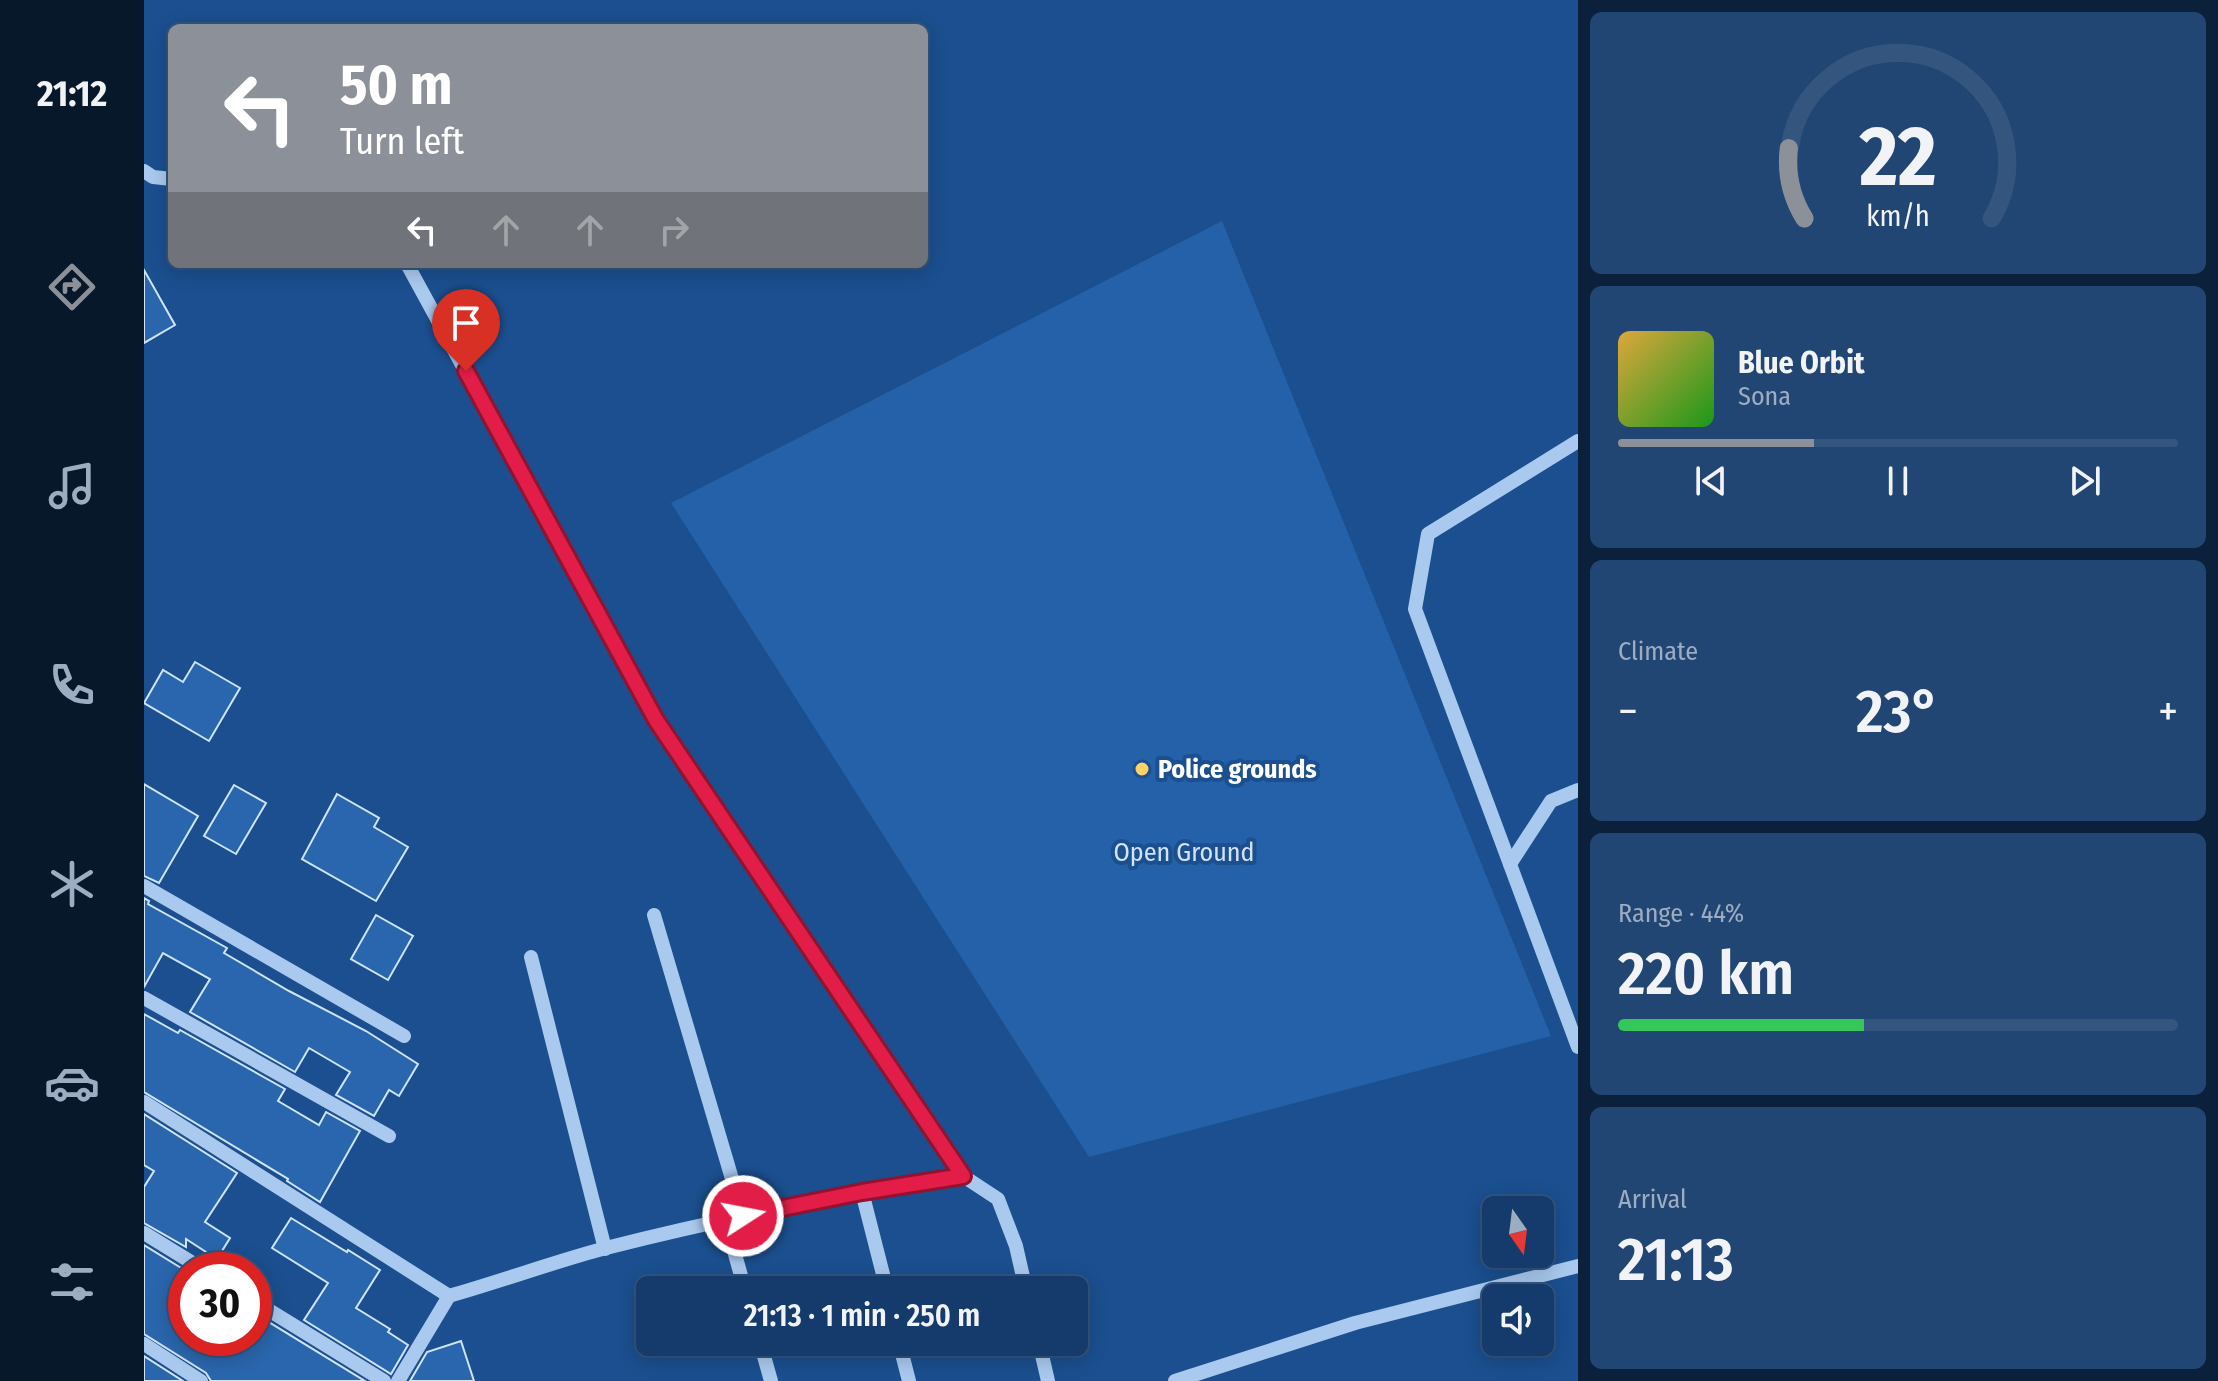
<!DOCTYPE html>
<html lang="en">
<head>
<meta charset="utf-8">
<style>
	:root { --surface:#143b6b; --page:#214673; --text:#f1f3f6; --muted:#9dadc1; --line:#33557e; --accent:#8c9099 }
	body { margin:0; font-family:"Fira Sans Condensed",sans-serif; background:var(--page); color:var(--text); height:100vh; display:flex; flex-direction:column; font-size:30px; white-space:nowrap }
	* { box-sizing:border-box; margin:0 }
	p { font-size:26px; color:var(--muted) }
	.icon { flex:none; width:44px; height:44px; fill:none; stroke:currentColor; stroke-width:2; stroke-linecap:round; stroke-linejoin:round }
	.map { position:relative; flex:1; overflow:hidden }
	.details { display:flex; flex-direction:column; gap:12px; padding:12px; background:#0b203b; width:640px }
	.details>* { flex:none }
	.banner { position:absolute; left:24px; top:24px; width:760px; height:244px; border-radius:12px; box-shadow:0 4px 20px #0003,0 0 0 2px var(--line); background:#8c9099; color:#fff; overflow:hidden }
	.needle { width:52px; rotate:166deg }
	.buttons { position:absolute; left:1338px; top:1196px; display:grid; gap:16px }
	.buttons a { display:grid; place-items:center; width:72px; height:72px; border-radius:12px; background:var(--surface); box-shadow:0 4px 20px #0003,0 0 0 2px var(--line); font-size:40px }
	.speed { position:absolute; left:24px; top:1252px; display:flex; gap:16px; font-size:40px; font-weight:700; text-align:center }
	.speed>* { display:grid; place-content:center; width:104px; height:104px; border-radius:50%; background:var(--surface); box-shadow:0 4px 20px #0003,0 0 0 2px var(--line); line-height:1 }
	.speed .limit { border:12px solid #d22; background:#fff; color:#111 }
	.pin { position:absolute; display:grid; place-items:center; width:68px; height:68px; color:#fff; margin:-82px -34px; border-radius:50% 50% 50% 0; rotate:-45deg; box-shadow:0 0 8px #0007 }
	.pin .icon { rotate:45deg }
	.me { position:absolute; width:88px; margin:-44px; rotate:79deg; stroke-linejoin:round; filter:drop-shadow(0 0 6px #0008) }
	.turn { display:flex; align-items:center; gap:28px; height:168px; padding:0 40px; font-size:36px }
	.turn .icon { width:104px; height:104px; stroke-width:2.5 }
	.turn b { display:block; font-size:56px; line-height:68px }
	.lanes { display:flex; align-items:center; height:76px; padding:0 40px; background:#0003; justify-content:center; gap:40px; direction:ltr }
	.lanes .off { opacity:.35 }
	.big { font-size:60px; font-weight:600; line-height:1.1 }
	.details .widget { flex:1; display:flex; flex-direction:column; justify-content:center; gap:12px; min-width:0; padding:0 28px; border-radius:12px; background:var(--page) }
	.details .dial { align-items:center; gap:0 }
	.dial svg { height:208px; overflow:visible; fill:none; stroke:var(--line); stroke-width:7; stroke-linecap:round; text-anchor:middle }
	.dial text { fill:var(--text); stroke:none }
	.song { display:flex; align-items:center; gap:24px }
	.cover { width:96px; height:96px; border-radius:12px; background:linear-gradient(135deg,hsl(40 70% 55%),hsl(120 70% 35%)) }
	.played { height:8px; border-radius:4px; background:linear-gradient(90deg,var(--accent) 35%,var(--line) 35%) }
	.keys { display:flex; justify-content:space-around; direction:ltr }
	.heat { display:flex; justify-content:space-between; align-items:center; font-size:44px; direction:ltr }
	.charge { height:12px; border-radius:6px; background:linear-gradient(90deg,#34c759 44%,var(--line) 0) }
	.trip { position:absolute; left:492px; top:1276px; width:452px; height:80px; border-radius:12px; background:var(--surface); box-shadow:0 4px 20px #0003,0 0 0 2px var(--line); font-weight:600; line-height:80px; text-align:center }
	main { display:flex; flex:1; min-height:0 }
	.dock { display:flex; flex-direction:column; width:144px; justify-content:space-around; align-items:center; background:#08182b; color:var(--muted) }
	.dock .icon { width:56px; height:56px }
	.dock .current { color:var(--accent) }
	.dock b { font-size:36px; color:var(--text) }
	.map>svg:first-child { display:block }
</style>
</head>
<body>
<main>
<nav class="dock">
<b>21:12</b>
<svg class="icon current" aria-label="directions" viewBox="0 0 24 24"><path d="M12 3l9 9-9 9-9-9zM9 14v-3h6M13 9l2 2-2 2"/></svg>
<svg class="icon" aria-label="music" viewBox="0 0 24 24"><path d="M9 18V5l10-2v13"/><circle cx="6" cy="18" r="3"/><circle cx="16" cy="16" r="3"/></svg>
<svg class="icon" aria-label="phone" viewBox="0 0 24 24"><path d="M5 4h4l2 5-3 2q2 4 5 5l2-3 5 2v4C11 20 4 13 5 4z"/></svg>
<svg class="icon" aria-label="climate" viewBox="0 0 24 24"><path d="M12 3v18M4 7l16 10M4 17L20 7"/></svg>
<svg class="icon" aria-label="car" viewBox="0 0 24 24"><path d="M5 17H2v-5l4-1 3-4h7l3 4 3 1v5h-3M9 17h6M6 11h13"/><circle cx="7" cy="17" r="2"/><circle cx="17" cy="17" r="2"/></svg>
<svg class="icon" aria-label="filters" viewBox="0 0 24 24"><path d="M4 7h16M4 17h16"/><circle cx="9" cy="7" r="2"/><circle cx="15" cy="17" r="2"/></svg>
</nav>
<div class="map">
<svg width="1434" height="1381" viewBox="0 0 1434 1381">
	<rect width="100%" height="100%" fill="#1b4f8f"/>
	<path fill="#2461a8" d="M1078,221L1407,1036L945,1157L527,503Z"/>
	<g fill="#2a66ad" stroke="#cfe3fa" stroke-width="2">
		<path d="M0,270L31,325L0,343Z"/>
		<path d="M51,662L96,688L65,741L0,703L19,670L39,682Z"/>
		<path d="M0,784L54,816L15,883L0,876Z"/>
		<path d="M90,785L122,803L92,854L60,836Z"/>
		<path d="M193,794L235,818L230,827L264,847L232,901L158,859Z"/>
		<path d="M0,898L5,901L4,904L83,948L80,953L145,991L222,1031L274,1064L255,1096L245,1090L230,1116L192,1095L206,1072L165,1048L151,1072L46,1012L66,979L19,953L0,987Z"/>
		<path d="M232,915L269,936L244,980L207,959Z"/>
		<path d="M0,1014L34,1033L36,1030L141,1089L134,1101L175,1125L182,1112L216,1131L176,1202L143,1181L144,1179L0,1092Z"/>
		<path d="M0,1114L93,1173L61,1222L86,1238L73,1259L42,1239V1247L0,1223V1187L10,1171L0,1165Z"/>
		<path d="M147,1218L203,1252L204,1250L236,1270L212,1308L246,1329L244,1332L264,1345L247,1374L160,1320L184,1283L128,1248Z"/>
		<path d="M0,1245L42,1271V1338H110V1313L221,1381H67L62,1373L0,1334Z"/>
		<path d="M317,1341L330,1381H266L283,1352Z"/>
		<path d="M0,1356L39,1381H0Z"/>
	</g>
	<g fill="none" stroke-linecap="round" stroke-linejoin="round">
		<g stroke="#a9c9ee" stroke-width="14">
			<path d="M0,171L9,177L28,179"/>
			<path d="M1434,441L1284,534L1271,609L1434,1047"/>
			<path d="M1366,864L1407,801L1434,790"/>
			<path d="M0,886L260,1036"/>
			<path d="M510,915L599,1216"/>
			<path d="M387,957L461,1249"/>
			<path d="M0,998L245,1136"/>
			<path d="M0,1102L305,1296"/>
			<path d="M819,1176L854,1199L872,1246L882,1290"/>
			<path d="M718,1192L743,1290"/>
			<path d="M582,1222L601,1290"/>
			<path d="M0,1233L60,1270"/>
			<path d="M110,1301L240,1381"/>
			<path d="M616,1342L627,1381"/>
			<path d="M755,1342L765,1381"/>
			<path d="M895,1342L904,1381"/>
			<path d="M0,1344L57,1381"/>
			<path d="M254,1381L305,1296C358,1281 409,1262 462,1248C579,1218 699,1195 819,1176L512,720L263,264"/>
			<path d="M1031,1381L1211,1323L1434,1266"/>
		</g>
	</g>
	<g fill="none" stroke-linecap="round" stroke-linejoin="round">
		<defs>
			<path id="route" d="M322,371L512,720L819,1176L718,1192L599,1216"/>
		</defs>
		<use href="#route" stroke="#92132f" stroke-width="20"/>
		<use href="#route" stroke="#e11d48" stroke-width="14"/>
	</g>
	<circle fill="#ffd166" stroke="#1b4f8f" stroke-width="3" cx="998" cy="769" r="8"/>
	<g text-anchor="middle" stroke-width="8" stroke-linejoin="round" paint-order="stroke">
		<g font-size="26" font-weight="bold" fill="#fff" stroke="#1b4f8f" text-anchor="start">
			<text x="1014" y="778">Police grounds</text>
		</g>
		<g font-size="26" fill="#cfe3fa" stroke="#1b4f8f">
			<text x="1040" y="861">Open Ground</text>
		</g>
	</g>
</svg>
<div class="buttons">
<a><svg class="needle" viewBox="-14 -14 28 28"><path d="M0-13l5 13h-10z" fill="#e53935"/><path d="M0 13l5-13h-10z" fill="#9dadc1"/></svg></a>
<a><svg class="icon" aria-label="sound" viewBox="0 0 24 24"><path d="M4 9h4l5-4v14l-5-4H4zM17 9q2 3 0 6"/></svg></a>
</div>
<div class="speed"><div class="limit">30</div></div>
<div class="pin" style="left:322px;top:371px;background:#d93025"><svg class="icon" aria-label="arrive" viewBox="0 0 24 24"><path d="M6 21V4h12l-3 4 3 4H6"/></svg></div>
<svg class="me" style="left:599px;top:1216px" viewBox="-20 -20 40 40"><circle r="17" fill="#e11d48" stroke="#fff" stroke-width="3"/><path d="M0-11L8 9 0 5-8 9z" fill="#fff"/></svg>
<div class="trip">21:13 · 1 min · 250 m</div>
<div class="banner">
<div class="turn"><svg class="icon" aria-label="left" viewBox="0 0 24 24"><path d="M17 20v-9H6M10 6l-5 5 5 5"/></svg><div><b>50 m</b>Turn left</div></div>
<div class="lanes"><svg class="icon" aria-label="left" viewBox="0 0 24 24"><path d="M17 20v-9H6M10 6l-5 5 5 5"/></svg><svg class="icon off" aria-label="ahead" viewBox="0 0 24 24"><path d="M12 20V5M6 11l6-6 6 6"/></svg><svg class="icon off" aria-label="ahead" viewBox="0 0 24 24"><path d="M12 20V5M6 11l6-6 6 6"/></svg><svg class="icon off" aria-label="right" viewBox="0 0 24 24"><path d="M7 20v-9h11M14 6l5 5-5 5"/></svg></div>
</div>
</div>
<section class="details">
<div class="widget dial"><svg viewBox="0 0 100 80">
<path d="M14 69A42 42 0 1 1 86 69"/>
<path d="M14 69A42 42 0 0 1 8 42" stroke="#8c9099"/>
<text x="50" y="56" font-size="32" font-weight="700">22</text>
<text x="50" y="72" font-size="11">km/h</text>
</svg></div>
<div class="widget">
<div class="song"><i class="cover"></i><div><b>Blue Orbit</b><p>Sona</p></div></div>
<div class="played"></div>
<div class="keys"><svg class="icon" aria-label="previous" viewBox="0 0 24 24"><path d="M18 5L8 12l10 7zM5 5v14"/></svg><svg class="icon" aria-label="pause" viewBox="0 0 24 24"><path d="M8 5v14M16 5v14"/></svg><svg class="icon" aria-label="next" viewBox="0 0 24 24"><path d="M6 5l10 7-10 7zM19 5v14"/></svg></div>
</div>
<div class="widget"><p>Climate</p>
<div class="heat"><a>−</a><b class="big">23°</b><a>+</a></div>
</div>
<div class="widget"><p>Range · 44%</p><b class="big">220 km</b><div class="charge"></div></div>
<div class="widget"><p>Arrival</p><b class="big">21:13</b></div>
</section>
</main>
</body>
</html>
